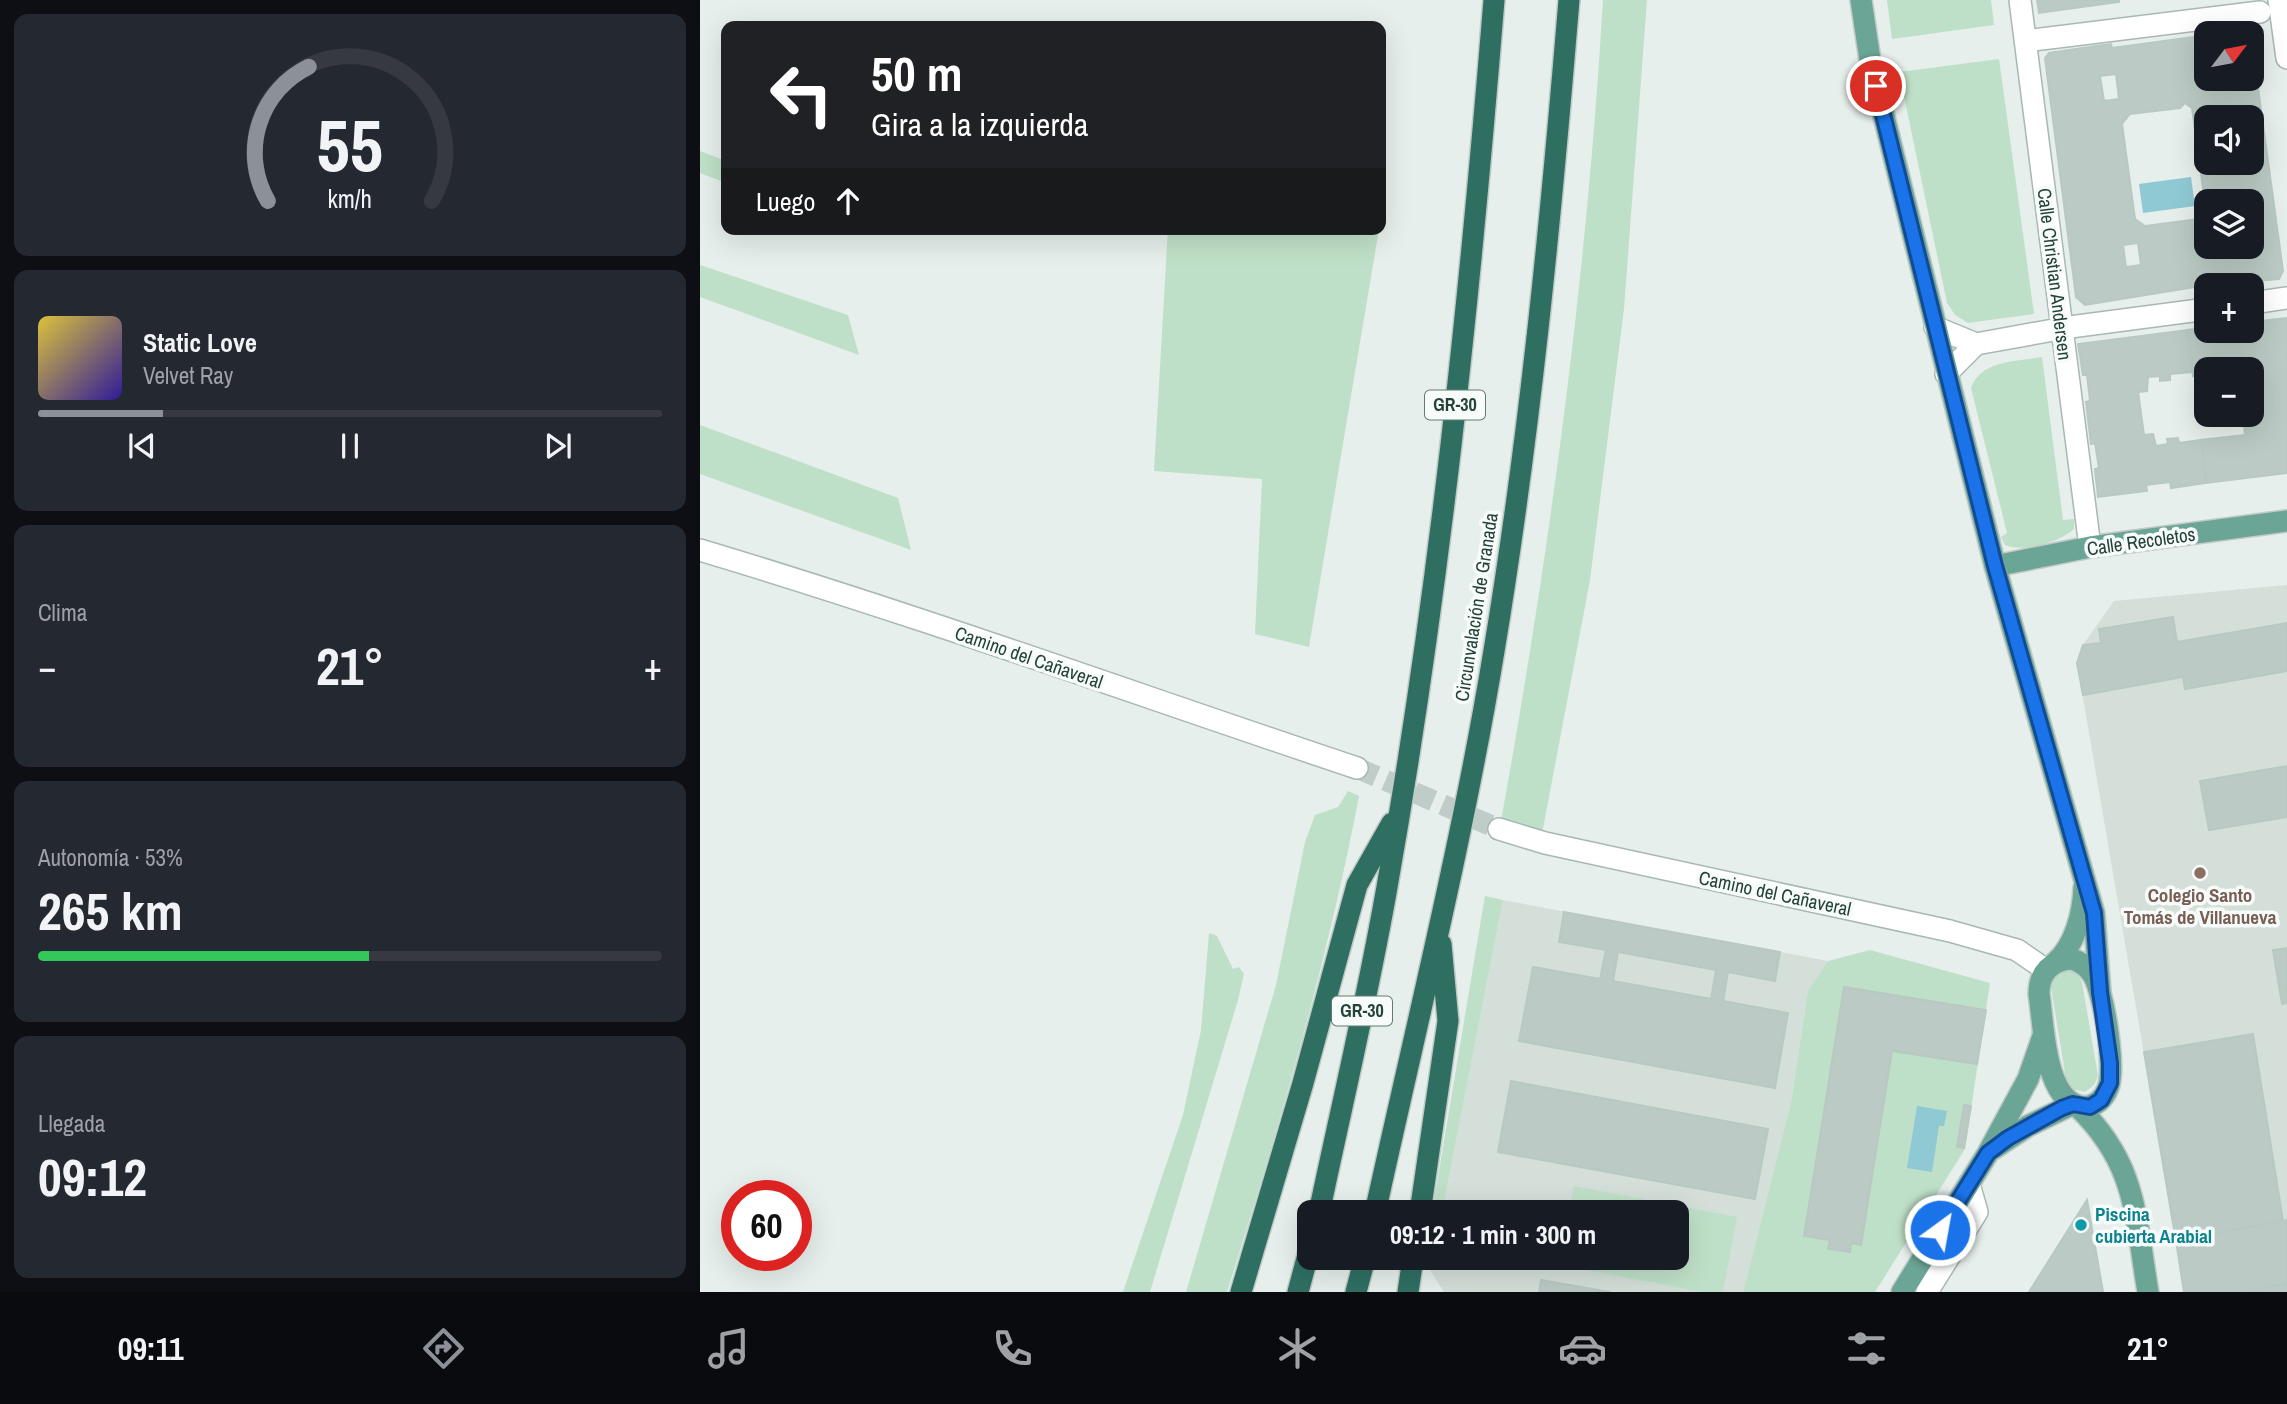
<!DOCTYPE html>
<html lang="es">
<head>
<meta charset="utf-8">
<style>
	:root { --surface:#171b24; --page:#242831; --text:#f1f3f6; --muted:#9ea1a6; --line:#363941; --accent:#8c9099 }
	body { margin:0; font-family:"Archivo Narrow",sans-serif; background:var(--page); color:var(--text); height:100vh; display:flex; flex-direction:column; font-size:26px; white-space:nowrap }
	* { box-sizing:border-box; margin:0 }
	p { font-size:23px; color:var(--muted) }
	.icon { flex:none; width:38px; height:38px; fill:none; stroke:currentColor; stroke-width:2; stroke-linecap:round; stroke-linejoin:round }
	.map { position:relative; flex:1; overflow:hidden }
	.panel { display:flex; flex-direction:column; gap:14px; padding:14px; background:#0d0f14; width:700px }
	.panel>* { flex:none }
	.top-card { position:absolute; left:21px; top:21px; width:665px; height:214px; border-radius:14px; box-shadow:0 7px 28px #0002; background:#202124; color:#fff; overflow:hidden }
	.needle { width:46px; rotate:58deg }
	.fabs { position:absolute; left:1494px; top:21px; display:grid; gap:14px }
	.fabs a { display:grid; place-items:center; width:70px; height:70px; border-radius:14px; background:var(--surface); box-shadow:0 7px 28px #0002; font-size:35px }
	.speed { position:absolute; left:21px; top:1180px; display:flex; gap:14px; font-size:35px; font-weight:700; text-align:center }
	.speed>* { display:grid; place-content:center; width:91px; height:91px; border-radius:50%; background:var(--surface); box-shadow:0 7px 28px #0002; line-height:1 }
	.speed .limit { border:10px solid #d22; background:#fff; color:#111 }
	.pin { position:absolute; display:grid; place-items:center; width:60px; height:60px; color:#fff; margin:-30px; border:4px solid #fff; border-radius:50%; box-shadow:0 2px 7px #0007 }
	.me { position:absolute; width:77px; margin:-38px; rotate:32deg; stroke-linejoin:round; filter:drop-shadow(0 0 5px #0008) }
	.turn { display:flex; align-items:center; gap:24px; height:147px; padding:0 35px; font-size:32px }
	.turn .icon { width:91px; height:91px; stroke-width:2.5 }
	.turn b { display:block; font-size:49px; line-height:60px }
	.then { display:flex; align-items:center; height:66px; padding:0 35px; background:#0003; gap:14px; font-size:26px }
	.big { font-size:52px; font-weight:800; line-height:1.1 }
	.panel .card { flex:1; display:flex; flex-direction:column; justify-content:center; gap:10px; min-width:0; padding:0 24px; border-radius:14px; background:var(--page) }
	.panel .dial { align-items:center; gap:0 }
	.dial svg { height:182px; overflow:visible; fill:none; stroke:var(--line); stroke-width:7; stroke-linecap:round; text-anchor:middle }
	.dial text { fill:var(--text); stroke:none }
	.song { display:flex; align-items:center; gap:21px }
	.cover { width:84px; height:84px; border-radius:10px; background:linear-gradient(135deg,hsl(50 70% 55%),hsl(250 70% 35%)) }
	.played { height:7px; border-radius:4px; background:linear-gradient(90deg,var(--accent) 20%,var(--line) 20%) }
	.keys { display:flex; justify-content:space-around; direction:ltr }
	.heat { display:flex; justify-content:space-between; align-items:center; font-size:38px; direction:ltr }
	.charge { height:10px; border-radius:5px; background:linear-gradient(90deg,#34c759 53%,var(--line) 0) }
	.trip { position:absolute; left:597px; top:1200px; width:392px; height:70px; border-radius:14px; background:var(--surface); box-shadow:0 7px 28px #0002; font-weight:800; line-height:70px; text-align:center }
	.dock { display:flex; height:112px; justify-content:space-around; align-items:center; background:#090b0e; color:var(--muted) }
	.dock .icon { width:49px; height:49px }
	.dock .active { color:var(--accent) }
	.dock b { font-size:32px; color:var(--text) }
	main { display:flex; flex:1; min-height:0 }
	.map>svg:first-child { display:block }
</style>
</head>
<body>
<main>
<section class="panel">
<div class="card dial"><svg viewBox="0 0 100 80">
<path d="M14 69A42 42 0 1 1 86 69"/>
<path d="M14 69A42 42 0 0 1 32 10" stroke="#8c9099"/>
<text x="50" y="56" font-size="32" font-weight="700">55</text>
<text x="50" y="72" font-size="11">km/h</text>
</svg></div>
<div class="card">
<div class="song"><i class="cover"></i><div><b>Static Love</b><p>Velvet Ray</p></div></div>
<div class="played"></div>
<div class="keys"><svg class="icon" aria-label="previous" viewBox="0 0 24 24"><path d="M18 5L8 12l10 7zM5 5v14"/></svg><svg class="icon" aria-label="pause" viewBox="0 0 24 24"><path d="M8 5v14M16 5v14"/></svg><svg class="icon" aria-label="next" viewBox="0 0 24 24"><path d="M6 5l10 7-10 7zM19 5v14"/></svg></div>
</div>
<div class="card"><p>Clima</p>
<div class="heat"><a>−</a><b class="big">21°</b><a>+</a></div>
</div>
<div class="card"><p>Autonomía · 53%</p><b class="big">265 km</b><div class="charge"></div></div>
<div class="card"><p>Llegada</p><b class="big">09:12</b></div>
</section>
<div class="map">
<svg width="1587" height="1292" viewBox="0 0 1587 1292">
	<rect width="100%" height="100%" fill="#e6efeb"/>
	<g fill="#d4dfda">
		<path d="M1587,585V1220L1476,1241L1377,663L1383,645L1414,601Z"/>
		<path d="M803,900L1128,961L1108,990L1091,1102L1043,1292H744L730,1270L733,1258H976V1213H742Z"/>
	</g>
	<g fill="#bfe0c8">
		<path d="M903,0H947L924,309L890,580L842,834L801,821C850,550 887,275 903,0Z"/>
		<path d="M1187,0H1291L1294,25L1192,39Z"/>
		<path d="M1299,59L1334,314L1268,323L1255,315L1247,303L1199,72Z"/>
		<path d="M0,151L26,161V183L0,173Z"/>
		<path d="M468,229H679L609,647L555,634L562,479L454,471Z"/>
		<path d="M0,265L148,315L159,355L0,297Z"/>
		<path d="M1342,357L1363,520L1374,519V529C1360,542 1323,553 1305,545L1301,537L1307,533L1271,388C1281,360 1315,362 1342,357Z"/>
		<path d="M0,425L198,498L211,550L0,474Z"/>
		<path d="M648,791L659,796C627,965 578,1129 527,1292H486L576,985L605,842L615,815L638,807Z"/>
		<path d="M785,896L803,900L742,1213H732Z"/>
		<path d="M509,933L517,936L533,969L539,967L544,974L538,1000L450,1292H423L483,1115L501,1030Z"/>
		<path d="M1170,950L1290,983L1265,1149L1175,1292H1043L1091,1102L1108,990L1128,961Z"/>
		<path d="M1364,970L1376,972L1382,982L1398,1076L1394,1085L1385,1092L1372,1089L1366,1079L1351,987L1354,976Z"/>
		<path d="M874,1186L1037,1217L1023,1292H1002L859,1265L860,1258H976V1213H869Z"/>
	</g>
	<g fill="#8ec9d4">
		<path d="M1491,177L1495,206L1443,213L1439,184Z"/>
		<path d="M1217,1106L1247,1111L1244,1126H1239L1232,1172L1207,1168Z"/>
	</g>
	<g fill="#bbcac4" stroke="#b8c9c2" stroke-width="2" fill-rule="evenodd">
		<path d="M1337,0H1419V2L1339,13Z"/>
		<path d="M1545,26L1551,33H1511L1510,31Z"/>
		<path d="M1501,36H1507V79H1552V44L1583,271L1579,279L1507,285L1385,305L1376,297L1345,58L1349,53L1396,46L1411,44L1412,48ZM1416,74L1419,99L1404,101L1400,76ZM1485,103L1492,108L1506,210L1499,219L1445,226L1435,219L1422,124L1430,114L1480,108ZM1507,117H1552V163H1507ZM1507,201H1552V247H1527L1528,257L1513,259L1511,247H1507ZM1438,243L1441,265L1426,267L1423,245Z"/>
		<path d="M1587,318V473L1506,483L1501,440L1545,435L1543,417L1553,415L1552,369H1507V374L1493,376L1487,330L1507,328V331H1552V322Z"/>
		<path d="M1487,330L1492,372L1470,374V380L1460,381V376L1448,377L1447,391L1438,392L1444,435L1453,434L1456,446L1468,444L1467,439L1478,438L1479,443L1501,440L1506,483L1471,488L1470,482L1446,485L1447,491L1398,497L1395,469L1399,468L1395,443L1391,444L1386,402L1390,401L1387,375H1383L1378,344Z"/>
		<path d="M1473,617L1477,642L1587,623V671L1485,689L1483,677L1383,695L1377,663L1383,645L1401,643L1399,629Z"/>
		<path d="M1587,766V817L1509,830L1500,781Z"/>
		<path d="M864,912L1080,952L1075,981L1028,972L1023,1001L1088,1013L1075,1088L819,1041L833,967L900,979L906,950L859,942ZM918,952L1016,970L1011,999L913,981Z"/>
		<path d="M1587,948V1003L1582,1004L1573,950Z"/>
		<path d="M1144,987L1286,1010L1277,1064L1192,1051L1161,1245L1151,1243L1150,1252L1128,1249L1130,1240L1104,1236Z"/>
		<path d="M1553,1034L1583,1221L1476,1241L1444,1052Z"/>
		<path d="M811,1081L1068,1129L1055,1199L798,1152Z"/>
		<path d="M1264,1105L1271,1106L1264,1148L1257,1147Z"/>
		<path d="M1387,1200L1403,1292H1329Z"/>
		<path d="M1587,1220V1284L1541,1292H1484L1476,1241Z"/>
		<path d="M841,1280L910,1292H839Z"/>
		<path d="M1587,1284V1292H1550V1290Z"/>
	</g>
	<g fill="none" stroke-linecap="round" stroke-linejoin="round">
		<path stroke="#bfccc8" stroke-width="21" stroke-dasharray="21 10" stroke-linecap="butt" d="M657,768L799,829"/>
		<defs>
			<g id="minor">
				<path d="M1320,0L1390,547"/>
				<path d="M1579,0L1587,58"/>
				<path d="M1333,40L1560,12"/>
				<path d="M1552,303L1587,298"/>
				<path d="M1235,327L1276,344L1370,327L1507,309"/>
				<path d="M1246,374L1276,344"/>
				<path d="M0,550C221,616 438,695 657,768"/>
				<path d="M799,829L845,843L1250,931L1317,950L1346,970"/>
				<path d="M1227,1292L1277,1212L1269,1184"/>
			</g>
			<g id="major">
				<path d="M1161,0L1170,60L1295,566L1394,913L1400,991"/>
				<path d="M1295,566L1390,547L1587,521"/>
				<path d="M1372,959C1381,962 1388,967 1393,975C1404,993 1416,1069 1408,1088C1404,1099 1396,1106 1384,1107C1344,1103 1344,1025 1339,994C1339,973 1351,960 1372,959Z"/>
				<path d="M1355,963C1375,946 1383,913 1384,888"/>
				<path d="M1378,1107C1437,1164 1435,1216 1448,1292"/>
				<path d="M1293,1149L1328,1126L1373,1104"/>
				<path d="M1202,1292L1288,1153L1328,1079L1343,1036"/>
			</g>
			<g id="highway">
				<path d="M619,1213C642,1104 668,996 687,887C739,594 770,297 794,0"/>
				<path d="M675,1213C716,1026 763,839 794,651C830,435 851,218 869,0"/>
				<path d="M720,1213L748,1021L741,944"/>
				<path d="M541,1292L603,1083L657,885L692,823"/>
				<path d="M598,1292L609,1251"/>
				<path d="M656,1292L665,1258"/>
				<path d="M708,1292L713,1258"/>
			</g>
		</defs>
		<use href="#minor" stroke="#a8b8b2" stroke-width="24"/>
		<use href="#major" stroke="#c2cac8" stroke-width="24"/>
		<use href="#highway" stroke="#c2cac8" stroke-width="24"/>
		<use href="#minor" stroke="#fff" stroke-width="21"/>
		<use href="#major" stroke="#6aa596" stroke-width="21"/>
		<use href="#highway" stroke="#2f6f62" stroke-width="21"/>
	</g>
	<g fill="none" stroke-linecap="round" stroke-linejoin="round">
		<defs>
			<path id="route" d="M1176,86L1295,566L1394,913L1400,992L1410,1063V1083L1401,1100L1390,1107L1373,1104L1362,1108L1308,1138L1288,1153L1240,1230"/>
		</defs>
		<use href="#route" stroke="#114b97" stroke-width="18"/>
		<use href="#route" stroke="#1a73e8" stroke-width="12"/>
	</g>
	<circle fill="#8d6e63" stroke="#f7fbf9" stroke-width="2.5" cx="1500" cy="873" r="7"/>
	<circle fill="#0f9aa8" stroke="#f7fbf9" stroke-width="2.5" cx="1381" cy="1225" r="7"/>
	<g text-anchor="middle" stroke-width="7" stroke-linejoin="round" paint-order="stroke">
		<g fill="#f7fbf9" stroke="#637a73" stroke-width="2">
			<rect x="725" y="390.5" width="60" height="29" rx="5"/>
			<rect x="632" y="996.5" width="60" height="29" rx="5"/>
		</g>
		<g font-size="18" font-weight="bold" fill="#24423a">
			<text x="755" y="411">GR-30</text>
			<text x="662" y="1017">GR-30</text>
		</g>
		<g font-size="19" fill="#24423a" stroke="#f7fbf9">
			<text transform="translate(1355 274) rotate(83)" y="7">Calle Christian Andersen</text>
			<text transform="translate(1441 541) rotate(-8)" y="7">Calle Recoletos</text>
			<text transform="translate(776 607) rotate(-81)" y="7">Circunvalación de Granada</text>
			<text transform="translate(329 657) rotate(19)" y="7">Camino del Cañaveral</text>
			<text transform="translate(1075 893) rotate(12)" y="7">Camino del Cañaveral</text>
		</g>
		<g font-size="19" font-weight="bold" fill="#785e54" stroke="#f7fbf9">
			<text x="1500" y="902">Colegio Santo<tspan x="1500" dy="22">Tomás de Villanueva</tspan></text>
		</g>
		<g font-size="19" font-weight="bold" fill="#0d838f" stroke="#f7fbf9" text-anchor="start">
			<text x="1395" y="1221">Piscina<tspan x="1395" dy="22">cubierta Arabial</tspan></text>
		</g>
	</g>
</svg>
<div class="fabs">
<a><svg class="needle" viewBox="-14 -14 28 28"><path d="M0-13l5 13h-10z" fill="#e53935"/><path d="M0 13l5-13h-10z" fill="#9ea1a6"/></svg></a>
<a><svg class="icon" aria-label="sound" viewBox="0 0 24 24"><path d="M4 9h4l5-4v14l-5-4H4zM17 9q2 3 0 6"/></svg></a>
<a><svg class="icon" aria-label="layers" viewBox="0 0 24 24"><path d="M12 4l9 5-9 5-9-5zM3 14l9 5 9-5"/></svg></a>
<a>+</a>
<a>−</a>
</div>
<div class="speed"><div class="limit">60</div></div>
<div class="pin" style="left:1176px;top:86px;background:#d93025"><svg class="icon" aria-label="arrive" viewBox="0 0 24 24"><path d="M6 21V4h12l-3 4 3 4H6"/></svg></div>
<svg class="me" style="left:1240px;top:1230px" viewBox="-20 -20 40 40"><circle r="17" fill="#1a73e8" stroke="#fff" stroke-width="3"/><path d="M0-11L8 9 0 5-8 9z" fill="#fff"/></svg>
<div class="trip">09:12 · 1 min · 300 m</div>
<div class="top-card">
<div class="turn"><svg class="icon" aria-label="left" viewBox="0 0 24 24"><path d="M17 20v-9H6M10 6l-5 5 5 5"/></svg><div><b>50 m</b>Gira a la izquierda</div></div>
<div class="then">Luego<svg class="icon" aria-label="ahead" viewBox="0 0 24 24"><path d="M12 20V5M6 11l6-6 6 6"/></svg></div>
</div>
</div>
</main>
<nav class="dock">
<b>09:11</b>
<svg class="icon active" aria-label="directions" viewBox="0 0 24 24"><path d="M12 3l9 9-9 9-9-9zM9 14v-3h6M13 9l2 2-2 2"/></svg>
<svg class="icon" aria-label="music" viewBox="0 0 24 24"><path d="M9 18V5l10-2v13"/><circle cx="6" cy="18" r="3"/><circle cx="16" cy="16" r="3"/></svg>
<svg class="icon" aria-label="phone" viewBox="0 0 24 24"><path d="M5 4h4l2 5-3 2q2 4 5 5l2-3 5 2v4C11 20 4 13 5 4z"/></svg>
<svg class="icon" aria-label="climate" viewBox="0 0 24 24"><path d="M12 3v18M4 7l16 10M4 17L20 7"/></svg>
<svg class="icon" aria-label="car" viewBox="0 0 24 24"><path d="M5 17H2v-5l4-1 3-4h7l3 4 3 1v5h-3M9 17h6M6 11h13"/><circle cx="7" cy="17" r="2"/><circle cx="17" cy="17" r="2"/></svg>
<svg class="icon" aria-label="filters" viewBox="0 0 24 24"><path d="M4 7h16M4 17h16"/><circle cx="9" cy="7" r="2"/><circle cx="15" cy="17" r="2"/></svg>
<b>21°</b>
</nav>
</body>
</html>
